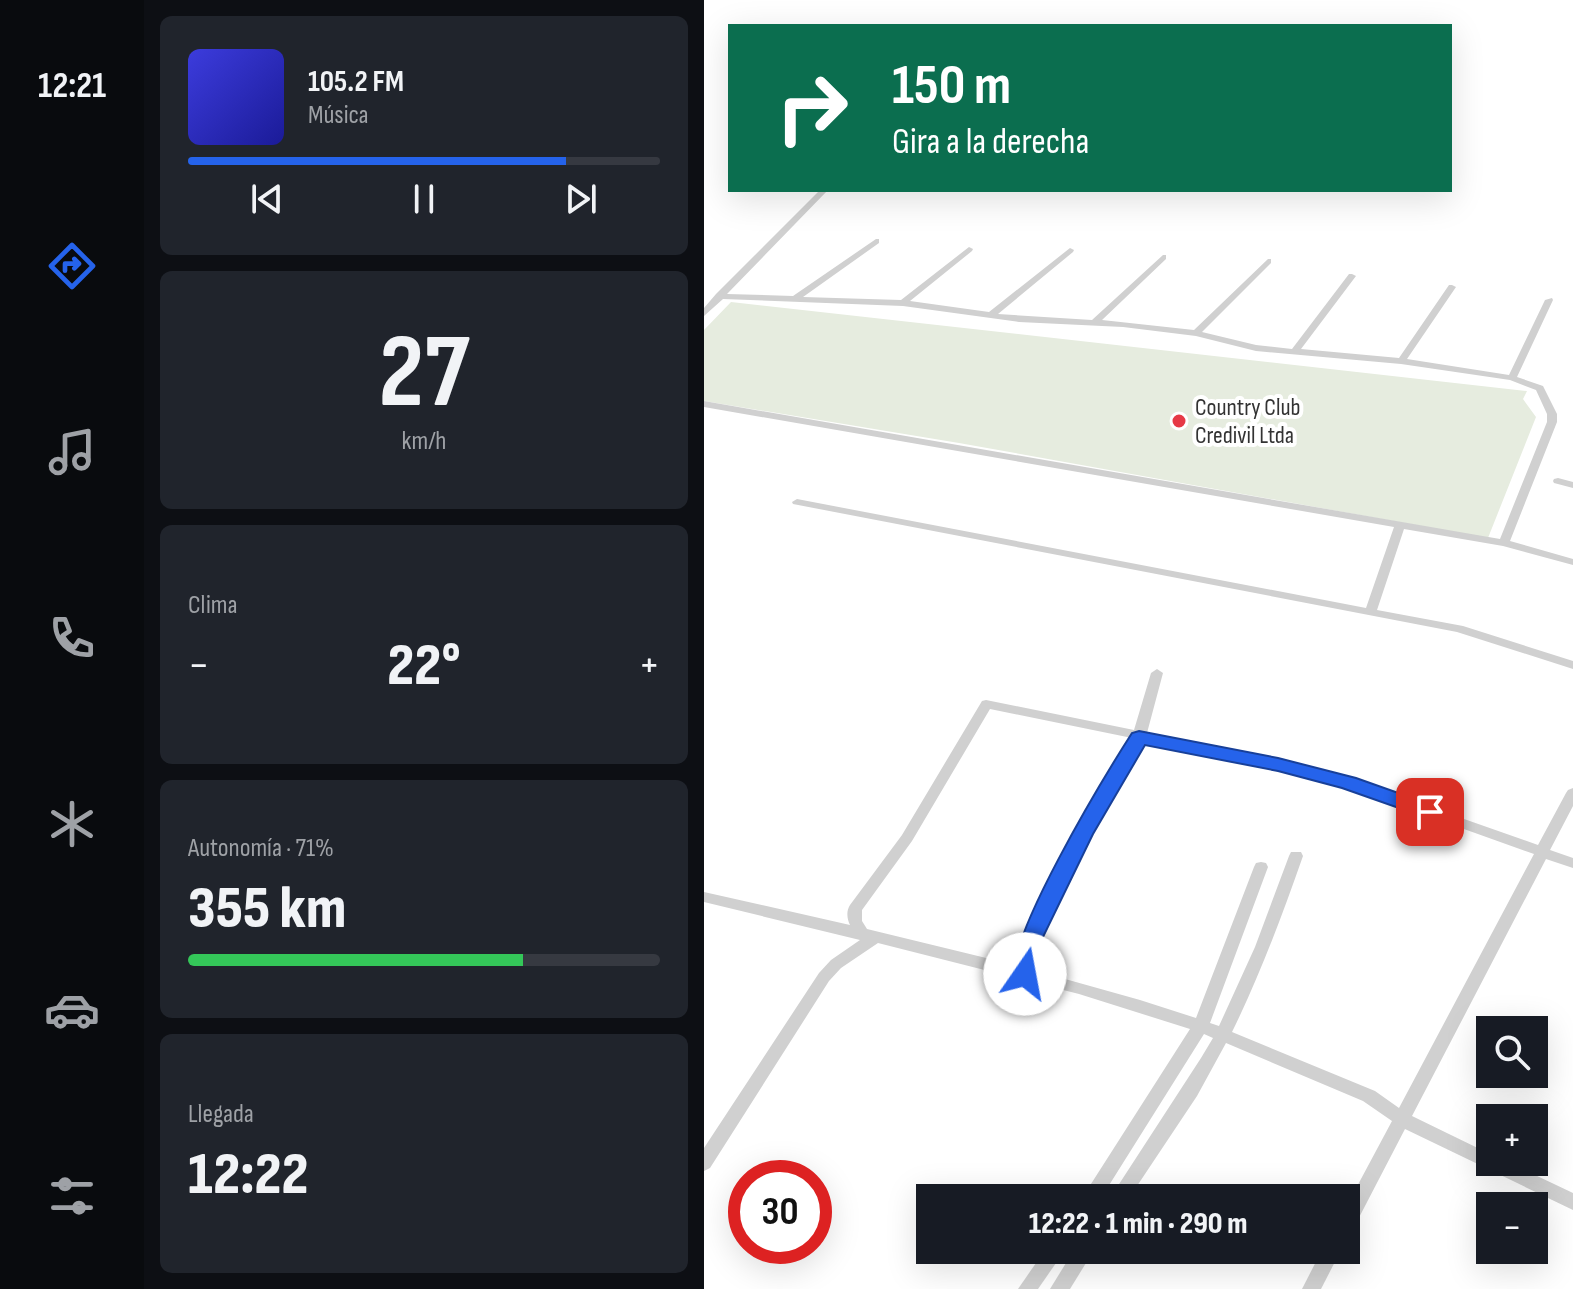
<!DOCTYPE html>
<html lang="es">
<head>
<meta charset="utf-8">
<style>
	:root { --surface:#171b24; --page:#20242c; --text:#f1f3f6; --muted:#9ea1a6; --line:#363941; --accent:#2563eb }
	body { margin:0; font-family:"Sofia Sans Condensed",sans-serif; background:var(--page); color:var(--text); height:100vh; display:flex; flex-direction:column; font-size:30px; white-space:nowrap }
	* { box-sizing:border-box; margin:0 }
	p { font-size:26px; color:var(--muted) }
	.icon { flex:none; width:44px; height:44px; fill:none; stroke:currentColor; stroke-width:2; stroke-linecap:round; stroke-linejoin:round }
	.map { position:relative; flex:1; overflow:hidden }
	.side { display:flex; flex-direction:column; gap:16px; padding:16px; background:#0d0f14; width:560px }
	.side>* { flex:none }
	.banner { position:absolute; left:24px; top:24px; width:724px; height:168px; border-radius:0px; box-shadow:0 8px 32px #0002; background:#0b6e4f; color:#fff; overflow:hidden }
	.controls { position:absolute; left:772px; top:1016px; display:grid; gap:16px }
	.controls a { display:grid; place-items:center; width:72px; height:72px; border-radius:0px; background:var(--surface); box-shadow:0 8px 32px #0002; font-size:40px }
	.speed { position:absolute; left:24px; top:1160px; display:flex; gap:16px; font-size:40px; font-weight:700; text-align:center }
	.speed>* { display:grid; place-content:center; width:104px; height:104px; border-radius:50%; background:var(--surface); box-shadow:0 8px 32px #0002; line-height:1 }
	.speed .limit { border:12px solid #d22; background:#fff; color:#111 }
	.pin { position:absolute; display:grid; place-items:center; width:68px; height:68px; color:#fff; margin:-34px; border-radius:16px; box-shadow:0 4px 12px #0006 }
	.me { position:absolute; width:88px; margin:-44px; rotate:12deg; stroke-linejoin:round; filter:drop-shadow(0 0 6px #0008) }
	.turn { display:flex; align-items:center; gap:28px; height:168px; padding:0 32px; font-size:36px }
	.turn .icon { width:104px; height:104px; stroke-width:2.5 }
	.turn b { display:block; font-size:56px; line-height:68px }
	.big { font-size:60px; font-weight:800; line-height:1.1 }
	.side .tile { flex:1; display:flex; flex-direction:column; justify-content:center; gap:12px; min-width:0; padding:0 28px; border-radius:12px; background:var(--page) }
	.side .dial { align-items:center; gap:0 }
	.dial b { font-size:104px; line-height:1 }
	.song { display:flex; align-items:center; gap:24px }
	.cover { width:96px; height:96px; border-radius:12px; background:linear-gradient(135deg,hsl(240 70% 55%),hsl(240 70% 35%)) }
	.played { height:8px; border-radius:4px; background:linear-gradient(90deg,var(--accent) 80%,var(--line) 80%) }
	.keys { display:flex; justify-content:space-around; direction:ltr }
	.heat { display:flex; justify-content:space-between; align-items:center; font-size:44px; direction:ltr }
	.charge { height:12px; border-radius:6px; background:linear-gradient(90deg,#34c759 71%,var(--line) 0) }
	.trip { position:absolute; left:212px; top:1184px; width:444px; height:80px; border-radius:0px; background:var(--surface); box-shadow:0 8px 32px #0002; font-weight:800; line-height:80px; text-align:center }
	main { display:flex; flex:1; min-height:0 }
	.dock { display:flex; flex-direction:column; width:144px; justify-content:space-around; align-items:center; background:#090b0e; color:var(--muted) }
	.dock .icon { width:56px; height:56px }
	.dock .active { color:var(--accent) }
	.dock b { font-size:36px; color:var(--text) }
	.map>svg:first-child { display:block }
</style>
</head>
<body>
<main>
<nav class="dock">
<b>12:21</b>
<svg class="icon active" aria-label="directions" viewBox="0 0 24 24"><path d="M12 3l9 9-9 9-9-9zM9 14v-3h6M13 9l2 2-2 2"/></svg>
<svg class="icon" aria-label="music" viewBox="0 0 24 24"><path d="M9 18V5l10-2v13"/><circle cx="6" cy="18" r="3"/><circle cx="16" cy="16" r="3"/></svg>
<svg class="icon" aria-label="phone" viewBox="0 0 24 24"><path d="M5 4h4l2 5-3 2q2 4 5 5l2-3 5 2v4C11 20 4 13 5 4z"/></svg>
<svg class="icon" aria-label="climate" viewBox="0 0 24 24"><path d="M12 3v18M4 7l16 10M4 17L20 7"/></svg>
<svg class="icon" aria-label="car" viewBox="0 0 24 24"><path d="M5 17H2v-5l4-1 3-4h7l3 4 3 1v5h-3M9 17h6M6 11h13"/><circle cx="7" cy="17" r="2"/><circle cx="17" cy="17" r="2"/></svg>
<svg class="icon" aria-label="filters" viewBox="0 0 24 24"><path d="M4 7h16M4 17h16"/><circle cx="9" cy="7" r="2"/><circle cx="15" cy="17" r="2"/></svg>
</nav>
<section class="side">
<div class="tile">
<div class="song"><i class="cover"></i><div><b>105.2 FM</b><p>Música</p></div></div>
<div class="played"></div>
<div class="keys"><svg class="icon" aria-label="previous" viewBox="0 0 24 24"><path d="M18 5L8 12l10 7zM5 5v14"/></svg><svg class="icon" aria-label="pause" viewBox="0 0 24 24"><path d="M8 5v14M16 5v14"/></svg><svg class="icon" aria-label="next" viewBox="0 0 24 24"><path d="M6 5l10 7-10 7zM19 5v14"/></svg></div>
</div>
<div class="tile dial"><b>27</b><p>km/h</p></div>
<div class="tile"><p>Clima</p>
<div class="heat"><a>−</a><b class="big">22°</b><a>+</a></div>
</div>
<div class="tile"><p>Autonomía · 71%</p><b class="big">355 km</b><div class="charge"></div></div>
<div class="tile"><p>Llegada</p><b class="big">12:22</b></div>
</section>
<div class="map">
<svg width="869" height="1289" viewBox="0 0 869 1289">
	<rect width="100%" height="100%" fill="#fff"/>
	<path fill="#e6ecdf" d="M27,302L823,391L819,399L832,417L784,538L255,443L0,401V330Z"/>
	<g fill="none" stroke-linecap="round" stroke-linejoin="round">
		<g fill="#d0d0d0" fill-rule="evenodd">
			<path d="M116,190H124L23,294L89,296L172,239H175V243L99,297L197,300L265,247L269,249L268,251L206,301L285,312L366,248L370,250L369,252L294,314L388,320L459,255H462V259L398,320L490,330L564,259H567V263L498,332L552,345L588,349L645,274H648L652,276L597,349L695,358L745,285H748L752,287L703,359L805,375L841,300L848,298L849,300L813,377L839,386L853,414V422L806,541L869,559V565L799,546L700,529L673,610L759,626L869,661V669L753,632L89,504L88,502L93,499L662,608L690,527L0,407V401L796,539L843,422V414L832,390L806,380L697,364L552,351L492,336L419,327L315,322L199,306L19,299L0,316V308L12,294Z"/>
			<path d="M854,478L869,482V488L850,483L849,481L850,479Z"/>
			<path d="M453,669L459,673L443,733L566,758L649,780L834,845L862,793L864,790L869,788V806L846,850L869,858V868L842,859L708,1116L786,1154V1162H804L869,1193V1210L701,1129L648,1231L642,1233V1207L688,1121L659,1101L522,1043L493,1096L425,1198H406L497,1058L509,1038L500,1034L397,1198H378L486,1029L375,994L174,943L137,968L125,981L6,1168L0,1171V1148L115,973L127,960L156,940L0,902V892L146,925C143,919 142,911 146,905L198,835L278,701L282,700L430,730L447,673ZM286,709L428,738L371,834L318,941L315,966L163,929L158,921V910L208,841ZM440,740L566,766L640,786L830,854L695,1108L671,1091L528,1032C556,975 578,916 599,856L597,852H587L585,856L551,947L515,1026L506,1023L564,867L562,863L557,862L552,863L550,867L492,1018L436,1000L329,970L334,941L385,834Z"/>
			<path d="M341,1250H361L334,1289H314Z"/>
			<path d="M370,1250H390L366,1289H346Z"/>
			<path d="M618,1250H637L617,1289H598Z"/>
		</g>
	</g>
	<path fill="#2563eb" stroke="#184099" stroke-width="2" d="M435,731L574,758L652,778L734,807L737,812L734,817L726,819L638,788L574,771L441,745L389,834L337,941L329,981L321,983L312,981C295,948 405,769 428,733Z"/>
	<circle fill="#e63946" stroke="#fff" stroke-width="3" cx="475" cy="421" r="8"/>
	<g text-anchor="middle" stroke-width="8" stroke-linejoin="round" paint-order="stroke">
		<g font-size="24" fill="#333" stroke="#fff" text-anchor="start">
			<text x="491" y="415">Country Club<tspan x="491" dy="28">Credivil Ltda</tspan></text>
		</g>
	</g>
</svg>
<div class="controls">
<a><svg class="icon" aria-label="search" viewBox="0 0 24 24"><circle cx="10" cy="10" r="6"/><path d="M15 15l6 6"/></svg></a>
<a>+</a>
<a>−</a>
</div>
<div class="speed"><div class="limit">30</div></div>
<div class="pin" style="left:726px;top:812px;background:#d93025"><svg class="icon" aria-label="arrive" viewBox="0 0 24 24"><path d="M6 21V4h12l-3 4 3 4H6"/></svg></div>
<svg class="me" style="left:321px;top:974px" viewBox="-20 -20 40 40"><circle r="19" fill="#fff"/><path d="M0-13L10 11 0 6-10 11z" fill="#2563eb"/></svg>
<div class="trip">12:22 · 1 min · 290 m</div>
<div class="banner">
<div class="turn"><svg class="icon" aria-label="right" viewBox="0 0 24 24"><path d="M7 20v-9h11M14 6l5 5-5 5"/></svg><div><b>150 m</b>Gira a la derecha</div></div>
</div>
</div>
</main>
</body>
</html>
